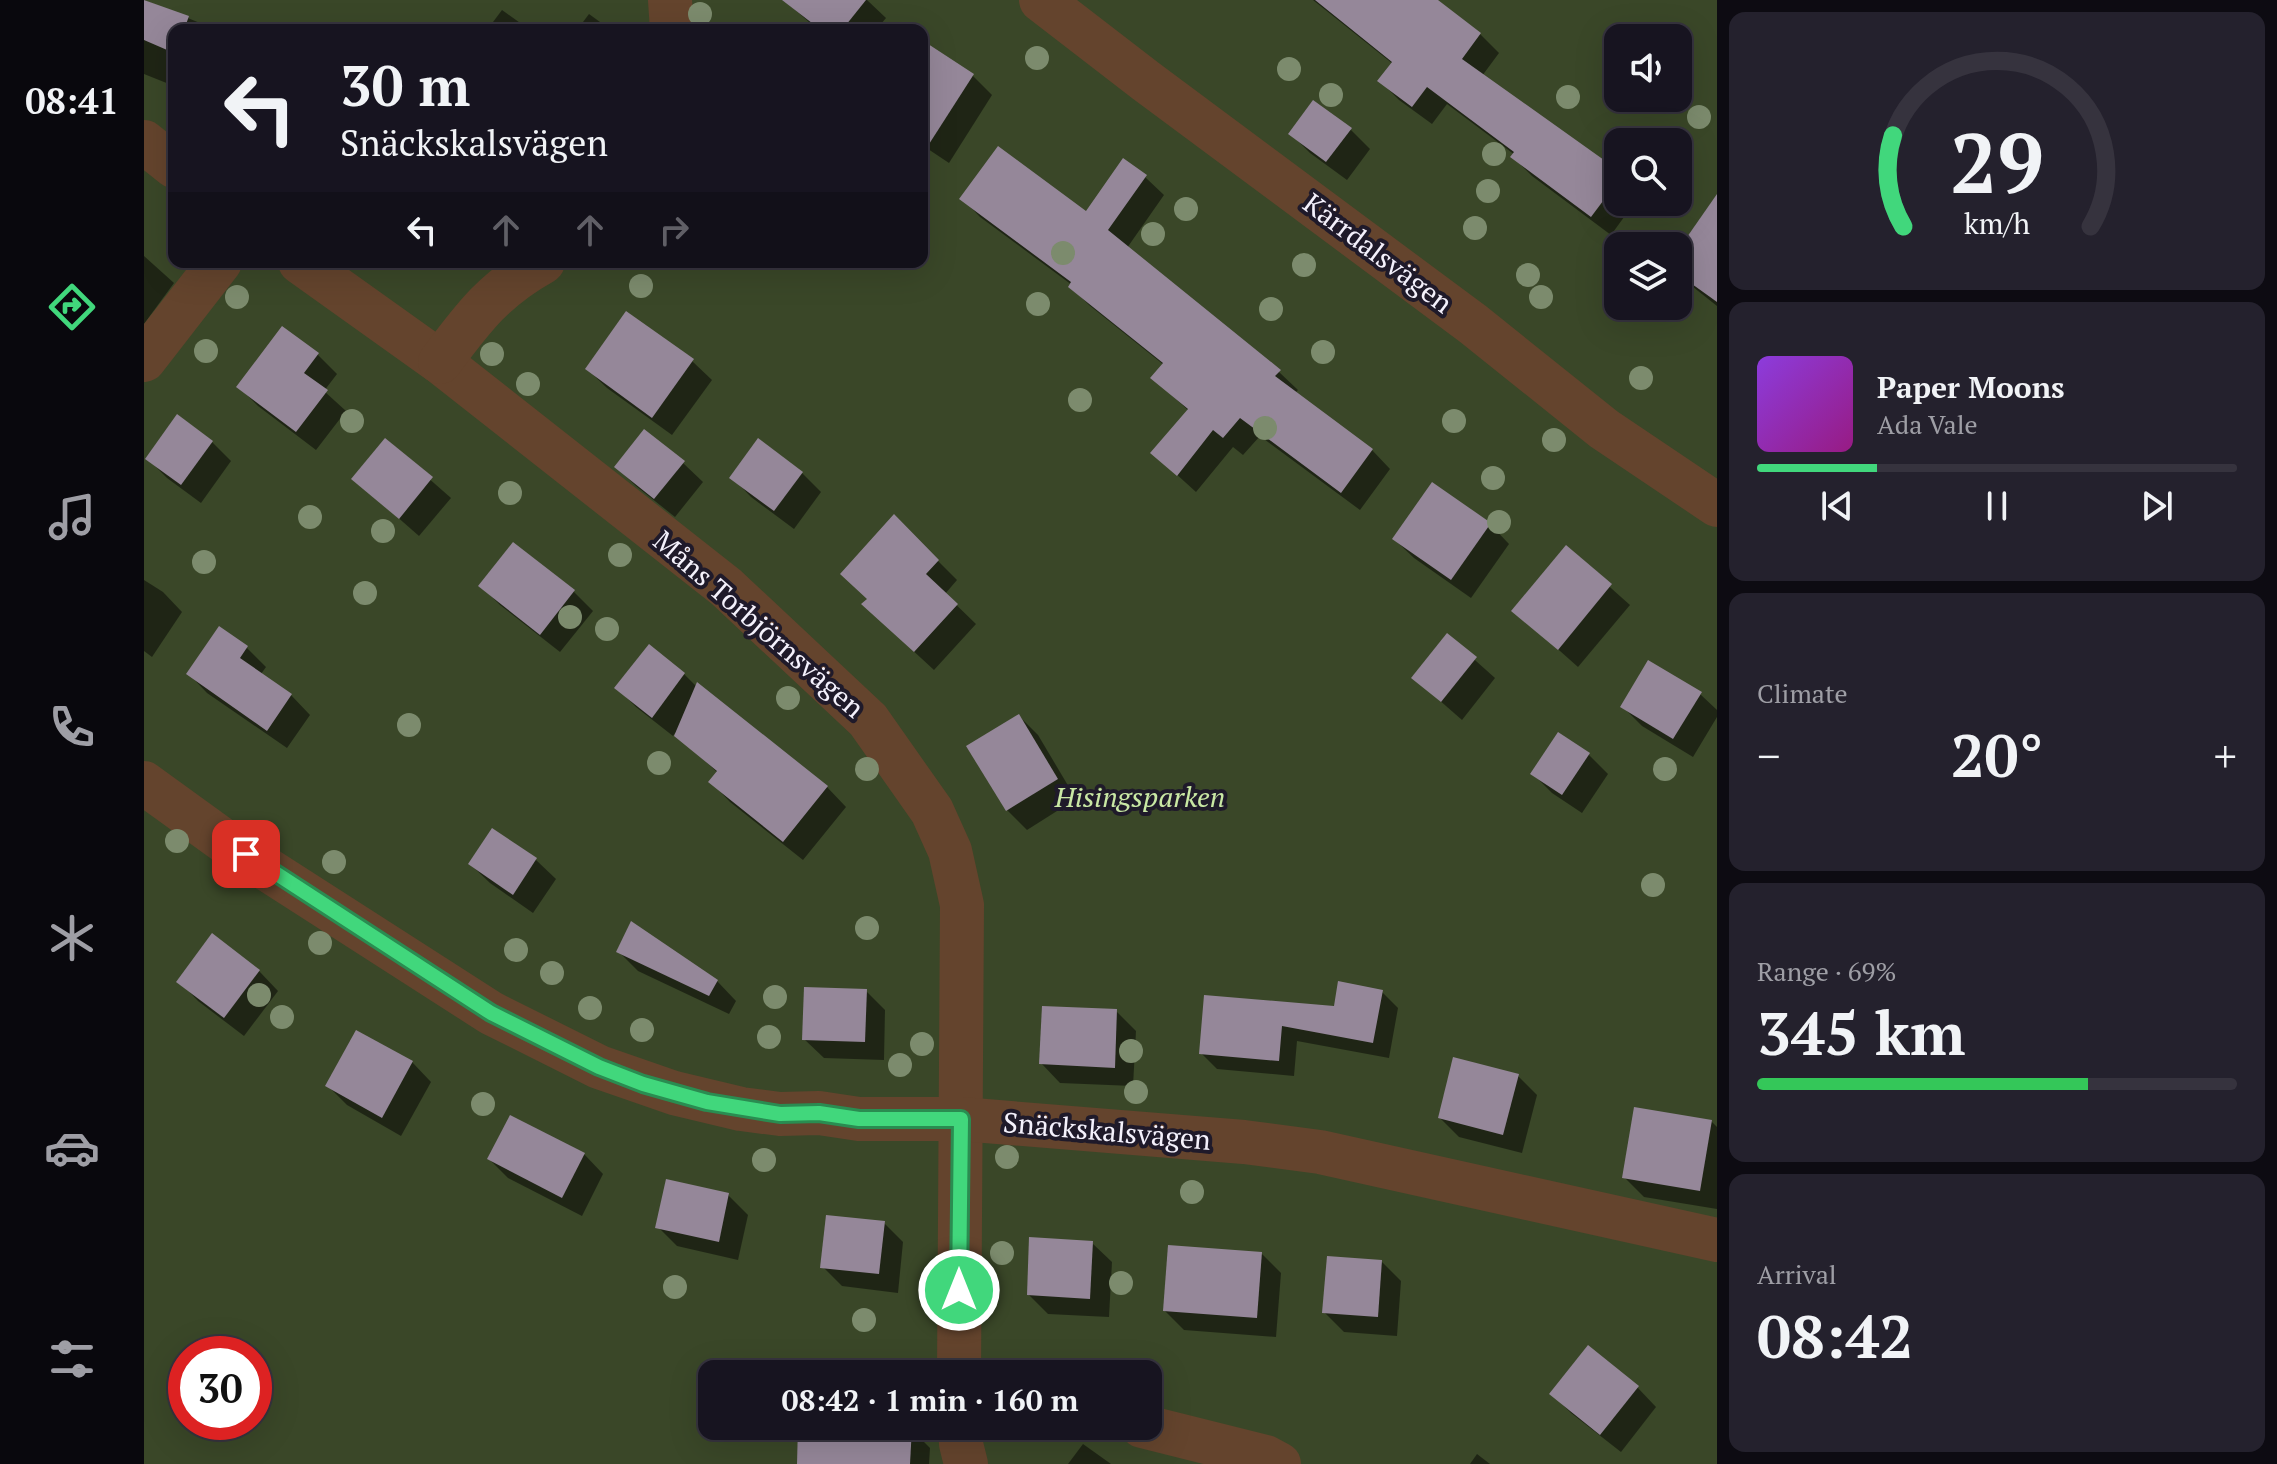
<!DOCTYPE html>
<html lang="en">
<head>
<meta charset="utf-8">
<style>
	:root { --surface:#171420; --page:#24212d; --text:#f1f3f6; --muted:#9e9ea5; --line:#36333e; --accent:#41d77c }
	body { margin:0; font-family:"PT Serif",serif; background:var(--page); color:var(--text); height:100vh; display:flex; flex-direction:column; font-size:30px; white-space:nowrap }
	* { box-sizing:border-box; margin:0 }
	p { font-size:26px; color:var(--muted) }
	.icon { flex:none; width:44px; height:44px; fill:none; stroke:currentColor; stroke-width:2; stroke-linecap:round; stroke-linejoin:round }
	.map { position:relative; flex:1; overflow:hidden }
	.details { display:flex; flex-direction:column; gap:12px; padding:12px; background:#0d0b12; width:560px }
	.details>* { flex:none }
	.top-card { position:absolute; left:24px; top:24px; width:760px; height:244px; border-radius:16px; box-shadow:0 8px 32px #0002,0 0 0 2px var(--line); background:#171420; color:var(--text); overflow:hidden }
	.buttons { position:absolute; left:1460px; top:24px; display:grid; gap:16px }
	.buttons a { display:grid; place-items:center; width:88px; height:88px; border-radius:16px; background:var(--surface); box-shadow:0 8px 32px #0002,0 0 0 2px var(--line); font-size:40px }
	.speed { position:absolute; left:24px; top:1336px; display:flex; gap:16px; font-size:40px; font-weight:700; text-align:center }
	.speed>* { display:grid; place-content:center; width:104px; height:104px; border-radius:50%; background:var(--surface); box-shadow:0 8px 32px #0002,0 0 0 2px var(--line); line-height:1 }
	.speed .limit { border:12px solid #d22; background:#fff; color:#111 }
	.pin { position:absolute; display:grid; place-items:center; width:68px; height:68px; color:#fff; margin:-34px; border-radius:16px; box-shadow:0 4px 12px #0006 }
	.me { position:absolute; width:88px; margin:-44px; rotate:0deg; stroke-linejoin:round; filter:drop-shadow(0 0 6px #0008) }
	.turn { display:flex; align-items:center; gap:28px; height:168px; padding:0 40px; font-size:36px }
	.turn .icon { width:104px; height:104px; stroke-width:2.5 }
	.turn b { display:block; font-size:56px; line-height:68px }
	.lanes { display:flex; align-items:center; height:76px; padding:0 40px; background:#0003; justify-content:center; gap:40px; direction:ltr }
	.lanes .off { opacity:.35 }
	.big { font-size:60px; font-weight:600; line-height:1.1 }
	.details .tile { flex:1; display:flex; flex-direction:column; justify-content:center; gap:12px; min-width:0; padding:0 28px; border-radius:16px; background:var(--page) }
	.details .dial { align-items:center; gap:0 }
	.dial svg { height:208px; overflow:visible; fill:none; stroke:var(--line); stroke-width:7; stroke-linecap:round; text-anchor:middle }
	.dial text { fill:var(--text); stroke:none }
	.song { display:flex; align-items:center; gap:24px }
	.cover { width:96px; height:96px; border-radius:12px; background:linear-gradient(135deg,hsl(270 70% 55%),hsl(310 70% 35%)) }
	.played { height:8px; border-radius:4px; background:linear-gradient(90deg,var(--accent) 25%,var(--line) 25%) }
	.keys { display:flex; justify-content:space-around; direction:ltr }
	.heat { display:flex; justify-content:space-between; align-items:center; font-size:44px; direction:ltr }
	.charge { height:12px; border-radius:6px; background:linear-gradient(90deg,#34c759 69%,var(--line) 0) }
	.trip { position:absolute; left:554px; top:1360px; width:464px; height:80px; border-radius:16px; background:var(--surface); box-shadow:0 8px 32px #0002,0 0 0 2px var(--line); font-weight:600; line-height:80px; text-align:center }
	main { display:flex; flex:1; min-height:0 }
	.tabs { display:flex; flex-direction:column; width:144px; justify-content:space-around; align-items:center; background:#09080d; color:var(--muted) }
	.tabs .icon { width:56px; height:56px }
	.tabs .current { color:var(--accent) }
	.tabs b { font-size:36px; color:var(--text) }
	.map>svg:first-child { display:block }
</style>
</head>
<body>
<main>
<nav class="tabs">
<b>08:41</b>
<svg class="icon current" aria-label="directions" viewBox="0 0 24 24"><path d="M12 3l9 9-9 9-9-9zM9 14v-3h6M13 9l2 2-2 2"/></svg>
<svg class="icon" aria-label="music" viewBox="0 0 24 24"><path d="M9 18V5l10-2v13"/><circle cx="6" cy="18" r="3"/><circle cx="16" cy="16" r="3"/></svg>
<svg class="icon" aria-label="phone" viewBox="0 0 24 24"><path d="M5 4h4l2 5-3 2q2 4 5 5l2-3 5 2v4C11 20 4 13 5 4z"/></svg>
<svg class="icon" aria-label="climate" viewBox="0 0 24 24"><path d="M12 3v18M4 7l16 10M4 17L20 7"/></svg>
<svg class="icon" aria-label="car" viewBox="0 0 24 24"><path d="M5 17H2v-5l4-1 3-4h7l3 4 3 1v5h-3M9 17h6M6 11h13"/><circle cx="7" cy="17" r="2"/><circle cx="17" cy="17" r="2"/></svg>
<svg class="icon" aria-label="filters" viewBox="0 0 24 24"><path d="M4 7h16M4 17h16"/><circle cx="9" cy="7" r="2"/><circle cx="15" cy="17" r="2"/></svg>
</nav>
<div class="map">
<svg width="1573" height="1464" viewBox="0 0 1573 1464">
	<rect width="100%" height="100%" fill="#1f1a2a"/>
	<path fill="#3a4728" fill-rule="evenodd" d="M0,0H1573V1464H0ZM30,30H778V262H30ZM1474,38H1534V98H1474ZM1474,142H1534V202H1474ZM1474,246H1534V306H1474ZM42,1354H110V1422H42ZM568,1374H1004V1426H568Z"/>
	<g fill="#0007">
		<path d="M0,0L73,30H30V86L0,74Z"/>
		<path d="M640,0H723L742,18L732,30H674Z"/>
		<path d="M1169,0H1290L1336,34L1355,53L1338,76L1474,173V202H1491L1467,235L1388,176L1369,157L1371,155L1303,104L1288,124L1255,100L1236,81L1249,64Z"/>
		<path d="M358,10L386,30H343Z"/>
		<path d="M445,14L467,30H433Z"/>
		<path d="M778,43L829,76L848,95L805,163L778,145Z"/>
		<path d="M1207,130L1226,149L1203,180L1166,153L1147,134Z"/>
		<path d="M1001,177L1020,195L983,248L1135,372L1154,390L1151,393L1228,450L1246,469L1216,510L1116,436L1099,455L1089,447L1052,492L1009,453L1045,411L1009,378L1020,365L945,305L927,287L928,285L836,217L818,198L942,214Z"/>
		<path d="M1573,236V306L1534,275V253Z"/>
		<path d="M0,256L30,283L0,324Z"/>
		<path d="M139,329L174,355L193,374L180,391L202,411L172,450L114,406L95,387Z"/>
		<path d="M548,361L568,380L528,435L463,388L443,369Z"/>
		<path d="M241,440L307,498L275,536L210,479Z"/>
		<path d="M68,442L87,461L57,503L23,478L4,459Z"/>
		<path d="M539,463L559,482L531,517L492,486L472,467Z"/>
		<path d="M658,473L677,492L650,529L607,497L588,477Z"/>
		<path d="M750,517L813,580L801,594L832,624L790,670L739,623Z"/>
		<path d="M1346,524L1365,544L1327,598L1270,558L1250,539Z"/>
		<path d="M370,545L430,592L449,611L416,652L356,605L337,586Z"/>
		<path d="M1422,548L1486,605L1434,667L1370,610Z"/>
		<path d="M0,580L19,592L38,612L8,657L0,651Z"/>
		<path d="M1304,636L1351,678L1318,720L1270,678Z"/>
		<path d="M103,648L122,667L117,674L147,695L166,715L143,748L63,693L44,673Z"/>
		<path d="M540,674L553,687L554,685L683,787L702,807L659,860L586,802L567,782L574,773L531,733L529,736L492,707L473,688Z"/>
		<path d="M1556,694L1573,710V717L1549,757L1498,726L1478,706Z"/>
		<path d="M875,716L894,735L932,799L883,830L863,810Z"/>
		<path d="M1415,735L1445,755L1464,774L1438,813L1408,793L1389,774Z"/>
		<path d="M349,831L392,860L412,879L389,913L346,883L326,864Z"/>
		<path d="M475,952L573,981L592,1001L585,1014L494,971Z"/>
		<path d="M115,971L134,991L100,1036L54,1001L35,981Z"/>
		<path d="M722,991L741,1010L740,1060L680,1058L660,1039Z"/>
		<path d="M1238,992L1254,1008L1245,1058L1153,1041L1150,1076L1073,1069L1057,1053Z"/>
		<path d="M972,1011L992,1031L989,1086L916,1083L897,1063Z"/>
		<path d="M268,1062L287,1082L257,1136L203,1105L184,1086Z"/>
		<path d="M1374,1076L1393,1095L1378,1153L1315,1137L1296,1118Z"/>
		<path d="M1567,1121L1573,1127V1209L1500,1197L1480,1177Z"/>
		<path d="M440,1154L459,1174L438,1216L364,1178L345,1159Z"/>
		<path d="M584,1195L604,1215L594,1260L533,1246L514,1227Z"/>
		<path d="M740,1223L759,1242L754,1293L698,1286L679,1267Z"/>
		<path d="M948,1243L968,1262L965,1317L904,1314L885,1295Z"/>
		<path d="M1118,1254L1137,1273L1132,1337L1040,1330L1021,1311Z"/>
		<path d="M1238,1262L1257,1281L1253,1336L1200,1332L1180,1312Z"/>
		<path d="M1493,1387L1512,1407L1477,1452L1427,1413L1408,1394Z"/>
		<path d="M656,1426L767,1429L786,1448L785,1464H655Z"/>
		<path d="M939,1444L967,1464H924Z"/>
		<path d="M1333,1454L1346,1464H1326Z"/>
	</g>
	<g fill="#958799">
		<path d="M0,0L45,16L40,30H30V53L0,40Z"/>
		<path d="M638,0H722L698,30H677Z"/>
		<path d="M1171,0H1294L1337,33L1318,59L1474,170V181L1447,217L1366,157L1370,152L1283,87L1268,107L1233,81L1248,62Z"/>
		<path d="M778,40L830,74L778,155Z"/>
		<path d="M1169,100L1208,128L1182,162L1144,134Z"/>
		<path d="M854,146L942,211L979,158L1003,175L964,230L1137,370L1131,376L1229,449L1197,493L1096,418L1079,438L1069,430L1033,476L1006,453L1044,409L1006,378L1019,363L924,287L927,282L815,199Z"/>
		<path d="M1573,194V302L1534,274V250Z"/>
		<path d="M482,311L550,359L508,418L441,369Z"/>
		<path d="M138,326L175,353L160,373L184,390L152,432L92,387Z"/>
		<path d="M33,414L69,441L37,485L1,459Z"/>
		<path d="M500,429L541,461L510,499L470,467Z"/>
		<path d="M241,438L289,477L255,519L207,479Z"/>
		<path d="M614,438L659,472L630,511L585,478Z"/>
		<path d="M1288,482L1347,523L1307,580L1248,539Z"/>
		<path d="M750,514L795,560L782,574L814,604L770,652L717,604L723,599L696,574Z"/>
		<path d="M369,542L431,590L396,635L334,586Z"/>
		<path d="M1422,545L1468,584L1414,650L1367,611Z"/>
		<path d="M75,626L104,646L96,658L148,694L123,731L42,674Z"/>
		<path d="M1303,633L1333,657L1297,702L1267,678Z"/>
		<path d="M505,644L541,673L508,718L470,688Z"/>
		<path d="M1504,660L1558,692L1529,739L1476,707Z"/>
		<path d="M553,682L684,786L639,842L564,782L573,771L530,736Z"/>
		<path d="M875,714L914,779L862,811L822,746Z"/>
		<path d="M1414,732L1446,753L1418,795L1386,774Z"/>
		<path d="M348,828L393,858L369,895L324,864Z"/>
		<path d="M487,921L574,980L565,996L472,952Z"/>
		<path d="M68,933L116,970L80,1018L32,982Z"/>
		<path d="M1194,981L1239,990L1229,1043L1138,1026L1135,1061L1055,1054L1060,995L1190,1006Z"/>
		<path d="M660,987L723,989L721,1042L658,1040Z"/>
		<path d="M898,1006L973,1009L971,1068L895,1064Z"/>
		<path d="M212,1030L269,1061L238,1118L181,1086Z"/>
		<path d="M1309,1057L1375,1074L1359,1135L1294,1118Z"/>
		<path d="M1490,1107L1568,1120L1556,1191L1478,1178Z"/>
		<path d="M366,1115L441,1153L418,1198L343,1159Z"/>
		<path d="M522,1179L585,1193L575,1242L511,1228Z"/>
		<path d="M682,1215L741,1221L735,1274L676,1268Z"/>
		<path d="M885,1237L949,1241L946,1299L883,1295Z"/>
		<path d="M1024,1245L1118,1252L1113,1318L1019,1311Z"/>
		<path d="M1183,1256L1238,1260L1234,1317L1178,1313Z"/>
		<path d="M1444,1345L1495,1386L1456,1435L1405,1394Z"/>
		<path d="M654,1426L768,1427L766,1464H653Z"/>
	</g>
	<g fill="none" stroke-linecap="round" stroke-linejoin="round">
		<g stroke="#64442d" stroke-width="44">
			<path d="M526,0L528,30"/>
			<path d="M897,0L1002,81L1329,324L1460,429L1573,505"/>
			<path d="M0,142L30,166"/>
			<path d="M156,262L296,362L582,587L724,720L788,811L806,851L818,905L815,1374"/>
			<path d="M0,360L76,262"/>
			<path d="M296,362C329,318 349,290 399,262"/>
			<path d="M0,783L87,846L347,1013L455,1067L530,1093L597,1109L636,1114L675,1113L715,1119H817L1100,1142L1176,1152L1573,1240"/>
			<path d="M816,1426L817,1444L822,1464"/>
			<path d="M998,1426L1122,1457L1135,1464"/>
		</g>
	</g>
	<g fill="#7c8b6d">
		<circle cx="556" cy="14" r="12"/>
		<circle cx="893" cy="58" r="12"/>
		<circle cx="1145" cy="69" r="12"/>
		<circle cx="1187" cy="95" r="12"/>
		<circle cx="1424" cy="97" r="12"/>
		<circle cx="1555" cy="117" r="12"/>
		<circle cx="1350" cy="154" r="12"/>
		<circle cx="1344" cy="191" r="12"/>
		<circle cx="1042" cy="209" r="12"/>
		<circle cx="1331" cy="228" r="12"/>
		<circle cx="1009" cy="234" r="12"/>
		<circle cx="919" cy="253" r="12"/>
		<circle cx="1160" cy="265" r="12"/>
		<circle cx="1384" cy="275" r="12"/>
		<circle cx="497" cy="286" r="12"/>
		<circle cx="93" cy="297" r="12"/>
		<circle cx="1397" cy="297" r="12"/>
		<circle cx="894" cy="304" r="12"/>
		<circle cx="1127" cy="309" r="12"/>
		<circle cx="62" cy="351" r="12"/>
		<circle cx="1179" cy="352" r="12"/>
		<circle cx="348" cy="354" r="12"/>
		<circle cx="1497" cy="378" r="12"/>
		<circle cx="384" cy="384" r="12"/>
		<circle cx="936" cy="400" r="12"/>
		<circle cx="208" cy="421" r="12"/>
		<circle cx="1310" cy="421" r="12"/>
		<circle cx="1121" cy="428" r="12"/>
		<circle cx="1410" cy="440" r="12"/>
		<circle cx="1349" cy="478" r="12"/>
		<circle cx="366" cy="493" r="12"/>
		<circle cx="166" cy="517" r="12"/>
		<circle cx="1355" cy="522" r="12"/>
		<circle cx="239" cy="531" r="12"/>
		<circle cx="476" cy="555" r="12"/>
		<circle cx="60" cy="562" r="12"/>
		<circle cx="221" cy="593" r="12"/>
		<circle cx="426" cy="617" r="12"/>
		<circle cx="463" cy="629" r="12"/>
		<circle cx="644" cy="698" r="12"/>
		<circle cx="265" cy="725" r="12"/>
		<circle cx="515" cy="763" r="12"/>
		<circle cx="723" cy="769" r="12"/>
		<circle cx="1521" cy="769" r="12"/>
		<circle cx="33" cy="841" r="12"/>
		<circle cx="190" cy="862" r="12"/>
		<circle cx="1509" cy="885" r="12"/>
		<circle cx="723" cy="928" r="12"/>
		<circle cx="176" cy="943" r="12"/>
		<circle cx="372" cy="950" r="12"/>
		<circle cx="408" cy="973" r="12"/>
		<circle cx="115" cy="995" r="12"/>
		<circle cx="631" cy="997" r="12"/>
		<circle cx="446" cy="1008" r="12"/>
		<circle cx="138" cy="1017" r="12"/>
		<circle cx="498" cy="1030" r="12"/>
		<circle cx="625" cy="1037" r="12"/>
		<circle cx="778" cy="1044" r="12"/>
		<circle cx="987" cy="1051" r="12"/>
		<circle cx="756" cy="1065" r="12"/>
		<circle cx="992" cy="1092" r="12"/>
		<circle cx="339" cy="1104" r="12"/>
		<circle cx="863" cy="1157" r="12"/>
		<circle cx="620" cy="1160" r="12"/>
		<circle cx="1048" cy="1192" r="12"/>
		<circle cx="858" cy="1253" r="12"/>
		<circle cx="977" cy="1283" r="12"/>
		<circle cx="531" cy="1287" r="12"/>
		<circle cx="720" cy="1320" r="12"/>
	</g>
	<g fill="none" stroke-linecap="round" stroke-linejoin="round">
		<defs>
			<path id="route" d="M102,854L347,1013L455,1067L499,1084L563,1102L636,1114L675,1113L715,1119H817L815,1290"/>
		</defs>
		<use href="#route" stroke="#2a8c51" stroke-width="20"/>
		<use href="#route" stroke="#41d77c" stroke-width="14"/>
	</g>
	<g text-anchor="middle" stroke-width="8" stroke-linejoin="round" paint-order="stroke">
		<g font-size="28" fill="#f4f1fc" stroke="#1f1a2a">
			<text transform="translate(1234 253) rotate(37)" y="10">Kärrdalsvägen</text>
			<text transform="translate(615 624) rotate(41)" y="10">Måns Torbjörnsvägen</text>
			<text transform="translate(963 1131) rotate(5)" y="10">Snäckskalsvägen</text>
		</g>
		<g font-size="28" font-style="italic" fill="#c9e8a4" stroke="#1f1a2a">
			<text x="996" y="807">Hisingsparken</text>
		</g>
	</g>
</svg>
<div class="buttons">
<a><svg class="icon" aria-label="sound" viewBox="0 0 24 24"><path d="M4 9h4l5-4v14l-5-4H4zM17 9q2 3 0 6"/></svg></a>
<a><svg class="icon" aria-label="search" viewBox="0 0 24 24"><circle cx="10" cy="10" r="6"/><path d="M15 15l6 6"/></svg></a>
<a><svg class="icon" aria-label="layers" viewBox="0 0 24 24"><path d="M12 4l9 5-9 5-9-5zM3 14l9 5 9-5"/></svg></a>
</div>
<div class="speed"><div class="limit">30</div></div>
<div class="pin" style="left:102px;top:854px;background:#d93025"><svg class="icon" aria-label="arrive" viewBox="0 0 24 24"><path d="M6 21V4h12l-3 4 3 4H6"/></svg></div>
<svg class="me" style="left:815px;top:1290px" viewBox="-20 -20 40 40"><circle r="17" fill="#41d77c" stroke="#fff" stroke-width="3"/><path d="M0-11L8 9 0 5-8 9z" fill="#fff"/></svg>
<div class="trip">08:42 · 1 min · 160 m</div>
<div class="top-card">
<div class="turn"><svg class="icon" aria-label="left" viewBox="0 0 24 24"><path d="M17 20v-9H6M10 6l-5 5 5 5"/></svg><div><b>30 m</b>Snäckskalsvägen</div></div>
<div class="lanes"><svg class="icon" aria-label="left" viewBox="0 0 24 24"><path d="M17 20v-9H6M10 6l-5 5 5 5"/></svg><svg class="icon off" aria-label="ahead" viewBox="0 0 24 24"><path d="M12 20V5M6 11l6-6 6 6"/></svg><svg class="icon off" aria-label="ahead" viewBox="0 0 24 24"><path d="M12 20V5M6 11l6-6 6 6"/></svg><svg class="icon off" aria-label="right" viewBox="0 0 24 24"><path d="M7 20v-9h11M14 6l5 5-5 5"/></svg></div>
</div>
</div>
<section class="details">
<div class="tile dial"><svg viewBox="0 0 100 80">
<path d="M14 69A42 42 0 1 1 86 69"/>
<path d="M14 69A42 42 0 0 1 10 34" stroke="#41d77c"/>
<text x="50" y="56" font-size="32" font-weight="700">29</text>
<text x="50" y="72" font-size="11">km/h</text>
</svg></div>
<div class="tile">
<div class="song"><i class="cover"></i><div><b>Paper Moons</b><p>Ada Vale</p></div></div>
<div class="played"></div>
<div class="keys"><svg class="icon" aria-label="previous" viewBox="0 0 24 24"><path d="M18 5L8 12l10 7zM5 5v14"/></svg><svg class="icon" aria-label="pause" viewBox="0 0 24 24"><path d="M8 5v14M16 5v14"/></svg><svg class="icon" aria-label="next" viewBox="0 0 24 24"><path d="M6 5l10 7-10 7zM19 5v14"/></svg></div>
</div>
<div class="tile"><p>Climate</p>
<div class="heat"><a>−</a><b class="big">20°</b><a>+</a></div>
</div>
<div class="tile"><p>Range · 69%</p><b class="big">345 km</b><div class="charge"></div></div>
<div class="tile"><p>Arrival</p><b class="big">08:42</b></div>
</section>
</main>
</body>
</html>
